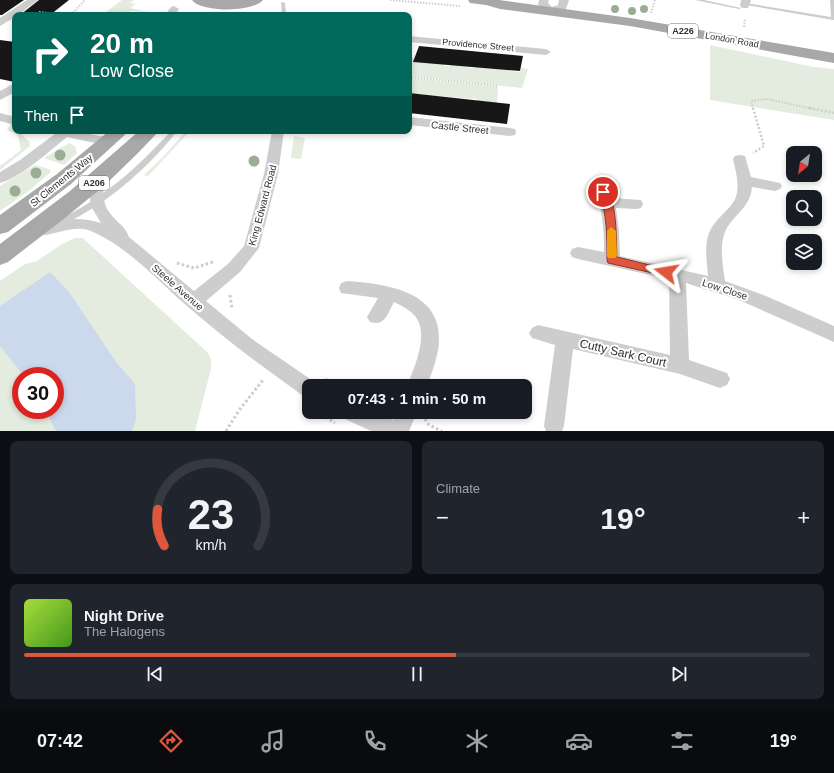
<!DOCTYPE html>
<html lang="en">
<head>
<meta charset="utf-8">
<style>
	:root { --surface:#171b24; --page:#20242c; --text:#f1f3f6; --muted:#9ea1a6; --line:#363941; --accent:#de563c }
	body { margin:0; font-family:Arial,sans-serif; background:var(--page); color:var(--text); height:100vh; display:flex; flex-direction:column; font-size:15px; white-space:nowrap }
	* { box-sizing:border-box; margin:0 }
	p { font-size:13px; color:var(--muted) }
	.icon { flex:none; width:22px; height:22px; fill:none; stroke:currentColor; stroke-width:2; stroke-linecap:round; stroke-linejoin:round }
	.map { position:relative; height:431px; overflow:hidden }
	.sheet { display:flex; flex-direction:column; gap:10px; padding:10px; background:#0d0f14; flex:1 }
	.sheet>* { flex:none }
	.banner { position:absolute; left:12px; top:12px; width:400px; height:122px; border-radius:8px; box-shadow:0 2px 6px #0003; background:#00695c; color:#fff; overflow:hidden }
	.needle { width:26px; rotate:210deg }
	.controls { position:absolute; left:786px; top:146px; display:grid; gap:8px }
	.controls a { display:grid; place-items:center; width:36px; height:36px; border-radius:8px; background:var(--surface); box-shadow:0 2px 6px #0003; font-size:20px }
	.speed { position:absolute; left:12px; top:367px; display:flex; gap:8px; font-size:20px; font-weight:700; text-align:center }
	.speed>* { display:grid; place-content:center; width:52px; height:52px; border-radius:50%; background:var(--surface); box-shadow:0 2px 6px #0003; line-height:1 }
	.speed .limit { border:6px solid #d22; background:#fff; color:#111 }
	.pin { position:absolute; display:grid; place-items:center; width:34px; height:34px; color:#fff; margin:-17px; border:2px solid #fff; border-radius:50%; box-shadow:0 1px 4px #0007 }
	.me { position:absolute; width:44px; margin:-22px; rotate:284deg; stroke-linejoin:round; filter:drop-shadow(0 0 3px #0008) }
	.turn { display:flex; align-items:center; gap:14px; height:84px; padding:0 12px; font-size:18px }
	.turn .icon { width:52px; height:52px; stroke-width:2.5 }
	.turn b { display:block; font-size:28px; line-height:34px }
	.then { display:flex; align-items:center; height:38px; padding:0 12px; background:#0003; gap:8px; font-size:15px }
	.big { font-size:30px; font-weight:700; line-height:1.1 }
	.sheet .card { flex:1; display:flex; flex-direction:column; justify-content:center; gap:6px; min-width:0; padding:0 14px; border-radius:8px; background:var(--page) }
	.sheet .dial { align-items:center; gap:0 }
	.dial svg { height:104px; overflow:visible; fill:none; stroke:var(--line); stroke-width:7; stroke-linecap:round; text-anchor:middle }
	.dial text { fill:var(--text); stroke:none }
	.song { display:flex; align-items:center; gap:12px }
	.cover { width:48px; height:48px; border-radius:6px; background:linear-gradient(135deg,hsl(80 70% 55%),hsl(100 70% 35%)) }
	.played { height:4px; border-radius:2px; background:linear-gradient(90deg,var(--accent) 55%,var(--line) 55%) }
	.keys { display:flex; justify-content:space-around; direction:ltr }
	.heat { display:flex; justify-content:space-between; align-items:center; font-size:22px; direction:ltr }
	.sheet .tiles { flex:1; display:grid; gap:10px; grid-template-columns:1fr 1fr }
	.card:last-child { grid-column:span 2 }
	.trip { position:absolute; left:302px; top:379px; width:230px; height:40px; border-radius:8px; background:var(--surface); box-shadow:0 2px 6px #0003; font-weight:700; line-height:40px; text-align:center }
	.tabs { display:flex; height:64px; justify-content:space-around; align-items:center; background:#090b0e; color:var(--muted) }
	.tabs .icon { width:28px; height:28px }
	.tabs .selected { color:var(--accent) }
	.tabs b { font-size:18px; color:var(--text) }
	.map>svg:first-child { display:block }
</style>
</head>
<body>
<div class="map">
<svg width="834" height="431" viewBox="0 0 834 431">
	<rect width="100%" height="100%" fill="#fff"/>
	<g fill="#e3ecdf" fill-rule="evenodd">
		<path d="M122,0H134L130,3L136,4L130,8L148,12L131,11L122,15H102Z"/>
		<path d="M710,45L814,67L834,69V120L710,100Z"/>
		<path d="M410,57L414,58V60L440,64L447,57L444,66H450L452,61L466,64V67L474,68L476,63L511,67V71L520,72L521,68L528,69L522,88L409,76Z"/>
		<path d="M409,78L498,87L497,103L477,104V99L409,94Z"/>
		<path d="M11,124L15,125V131H23L22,135L29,141L30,146L0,170V166L21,150L18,135L7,130Z"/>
		<path d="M186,131H190L148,176L144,175L164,156Z"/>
		<path d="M294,136L305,138L301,159L291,158Z"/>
		<path d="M69,143L75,146L77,153L64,165L44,158Z"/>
		<path d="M35,165L49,169L51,172L30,190L0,211V186Z"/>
		<path d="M75,238H83L86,241L208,353L211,359V369L195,431H0V281L25,264L37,261L62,244ZM21,376H55V410H21Z"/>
	</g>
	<path fill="#ccd8eb" d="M50,272L69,292L116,362L135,384L136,419L132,431H56L45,410H55V376H24L0,346V306Z"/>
	<g fill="#171717">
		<path d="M0,0H24L2,15H0Z"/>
		<path d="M39,0H69L50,15H20Z"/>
		<path d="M0,40L15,42V82L0,79Z"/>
		<path d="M419,46L523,56L520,71L413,62Z"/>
		<path d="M409,93L510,104L507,124L409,113Z"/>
	</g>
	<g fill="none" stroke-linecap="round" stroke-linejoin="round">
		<g stroke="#cdcdcd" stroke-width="2" stroke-dasharray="1.5 1.5" stroke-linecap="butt">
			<path d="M390,0L460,6"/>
			<path d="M39,12L67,15"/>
			<path d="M651,13L655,0"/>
			<path d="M71,15L85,0"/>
			<path d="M744,27L745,18"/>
			<path d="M409,77L498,86"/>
			<path d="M753,109L751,101L767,99L814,109"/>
		</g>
		<g stroke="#cdcdcd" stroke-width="2.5" stroke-dasharray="2 2" stroke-linecap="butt">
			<path d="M753,108L764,146L753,153"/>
			<path d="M809,108L834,113"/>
		</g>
		<g stroke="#cdcdcd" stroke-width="3" stroke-dasharray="2.5 2.5" stroke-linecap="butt">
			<path d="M177,263L194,268L213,262"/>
			<path d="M230,295L232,309"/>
			<path d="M325,379L337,386"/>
			<path d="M317,412L335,423"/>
			<path d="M425,419L429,425L442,431"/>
			<path d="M226,431L240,409L263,380"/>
		</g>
		<g fill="#cdcdcd" fill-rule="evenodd">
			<path d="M695,0H704L741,8L739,9Z"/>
			<path d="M830,0H834V20H833L746,5L744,4L746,3L831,17Z"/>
			<path d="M281,2L285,3L286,15H282Z"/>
			<path d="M171,131H177C152,164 109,202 72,220C67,222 63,225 57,224L56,222L57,220C102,200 138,167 171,131Z"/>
		</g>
		<g fill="#cdcdcd" fill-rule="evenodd">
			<path d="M27,0H38L18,15H15V17L0,26V18Z"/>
			<path d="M539,0H549L548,3L552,7L558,5L559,0H569L566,9C552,13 548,17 538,4Z"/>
			<path d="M741,0H751L748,8H742L740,6Z"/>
			<path d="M174,6L179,9L175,15H165L171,7Z"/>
			<path d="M409,36L546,49L551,52L546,55L409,42Z"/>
			<path d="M15,83V92L0,100V91Z"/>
			<path d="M0,113L15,117V125L0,121Z"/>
			<path d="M409,117L510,128L515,129L516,132L515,135L510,136L409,125Z"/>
			<path d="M52,131H76L114,139L116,142L114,145L109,146L67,137C49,151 22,177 0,183V172L20,160L55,134Z"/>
			<path d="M272,131H284L278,174L259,248L240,272L206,301L252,339L316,383L317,386H309V398L302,395C262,367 224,338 187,306C157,280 128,247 91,231C72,223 47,240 29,235L26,231L29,227C52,220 78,215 101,223L91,206L88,182L90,179L95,177L100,179C105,188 102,200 107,209C113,220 125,225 129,237L194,291L228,264L244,246L264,174Z"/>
			<path d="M740,155L745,156L751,177L780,183L782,186L780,189L775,191L752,187C750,209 733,214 725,232C719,247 723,266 725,281L766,296L834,326V342L739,300L686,283L689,360L727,373L730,379L727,385L720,388L680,374L573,349L564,426L562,431H546L544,426L555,345L532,338L529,333L532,328L538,325L670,355L669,279L578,259L572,257L570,253L572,249L578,247L604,252C604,228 603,207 592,185L594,182L599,180L604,182L612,198L641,200L643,204L641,208L636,209L616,208L619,231L620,256L708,276C707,262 704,246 709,233C714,221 724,214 732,204C742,191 736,173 733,159L735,156Z"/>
			<path d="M347,281C385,284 442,290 439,342C438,357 432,372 427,386H407C414,368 430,334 415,316C410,310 402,306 394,302C388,313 385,327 370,322L367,317L378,298L341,293L339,288L341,283Z"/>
			<path d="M342,412H374L393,420L397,412H417L409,431H371L345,419Z"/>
		</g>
		<g fill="#a8a8a8" fill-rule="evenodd">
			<path d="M192,0H263C254,12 201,13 192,0Z"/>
			<path d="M468,0H499L630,18L834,53V63L630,26L500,9L486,5L470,3Z"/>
			<path d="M109,131H129L71,184L8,232L0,234V215L57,174Z"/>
			<path d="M139,131H159L139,152L104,186L66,217L8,262L0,265V244L70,191Z"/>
		</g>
	</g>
	<g fill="#9bae95">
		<circle cx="615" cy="9" r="4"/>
		<circle cx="644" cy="9" r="4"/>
		<circle cx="632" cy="11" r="4"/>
		<circle cx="60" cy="155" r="5.5"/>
		<circle cx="254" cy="161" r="5.5"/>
		<circle cx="36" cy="173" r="5.5"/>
		<circle cx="15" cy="191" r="5.5"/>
	</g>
	<path fill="#de563c" stroke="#903827" d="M603,189C618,193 616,244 617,257L670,270L671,272L670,275L666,276L608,263L607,260C607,236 607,214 599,192Z"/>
	<path fill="#f59e0b" d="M611,227L616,231L617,256L615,258H608L607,256V231Z"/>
	<g text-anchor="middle" stroke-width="4" stroke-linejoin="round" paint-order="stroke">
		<g fill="#fff" stroke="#6e6e6e" stroke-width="1">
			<rect x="668" y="24" width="30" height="14" rx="3"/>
			<rect x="79" y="176" width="30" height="14" rx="3"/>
		</g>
		<g font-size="9" font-weight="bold" fill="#303030">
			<text x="683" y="34">A226</text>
			<text x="94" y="186">A206</text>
		</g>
		<g font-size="9" fill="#303030" stroke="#fff">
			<text transform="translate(732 40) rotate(10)" y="3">London Road</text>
			<text transform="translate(478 45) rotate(5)" y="3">Providence Street</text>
		</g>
		<g font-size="10" fill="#303030" stroke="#fff">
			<text transform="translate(460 127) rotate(6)" y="4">Castle Street</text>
			<text transform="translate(61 180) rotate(-39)" y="4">St Clements Way</text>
			<text transform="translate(262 205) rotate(-75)" y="4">King Edward Road</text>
			<text transform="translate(178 287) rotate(41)" y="4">Steele Avenue</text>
			<text transform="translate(725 289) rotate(18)" y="4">Low Close</text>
		</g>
		<g font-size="12" fill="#303030" stroke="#fff">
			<text transform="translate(623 353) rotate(13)" y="4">Cutty Sark Court</text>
		</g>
	</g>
</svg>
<div class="controls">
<a><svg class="needle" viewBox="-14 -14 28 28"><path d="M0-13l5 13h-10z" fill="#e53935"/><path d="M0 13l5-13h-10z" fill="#9ea1a6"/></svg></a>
<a><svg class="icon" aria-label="search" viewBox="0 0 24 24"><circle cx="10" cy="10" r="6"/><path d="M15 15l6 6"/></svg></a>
<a><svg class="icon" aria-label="layers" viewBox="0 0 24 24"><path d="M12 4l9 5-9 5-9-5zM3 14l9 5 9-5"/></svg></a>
</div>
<div class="speed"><div class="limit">30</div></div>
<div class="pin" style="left:603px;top:192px;background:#d93025"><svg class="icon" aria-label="arrive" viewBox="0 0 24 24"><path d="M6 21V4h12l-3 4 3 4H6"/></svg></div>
<svg class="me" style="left:666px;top:272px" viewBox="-20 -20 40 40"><path d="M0-17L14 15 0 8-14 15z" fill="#de563c" stroke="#fff" stroke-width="4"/></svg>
<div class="trip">07:43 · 1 min · 50 m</div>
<div class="banner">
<div class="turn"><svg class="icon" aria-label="right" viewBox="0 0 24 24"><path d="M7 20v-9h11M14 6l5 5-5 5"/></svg><div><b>20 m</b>Low Close</div></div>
<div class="then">Then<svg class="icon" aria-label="arrive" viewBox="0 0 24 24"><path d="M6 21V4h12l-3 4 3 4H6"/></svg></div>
</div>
</div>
<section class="sheet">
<div class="tiles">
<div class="card dial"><svg viewBox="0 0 100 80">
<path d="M14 69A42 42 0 1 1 86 69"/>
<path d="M14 69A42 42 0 0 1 9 41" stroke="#de563c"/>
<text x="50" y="56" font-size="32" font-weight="700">23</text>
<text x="50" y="72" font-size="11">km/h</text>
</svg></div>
<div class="card"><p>Climate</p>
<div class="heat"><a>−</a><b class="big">19°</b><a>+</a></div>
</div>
<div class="card">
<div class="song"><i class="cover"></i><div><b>Night Drive</b><p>The Halogens</p></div></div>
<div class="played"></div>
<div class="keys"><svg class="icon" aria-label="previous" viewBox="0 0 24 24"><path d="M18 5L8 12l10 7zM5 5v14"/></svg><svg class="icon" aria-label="pause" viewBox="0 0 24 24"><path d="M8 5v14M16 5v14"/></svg><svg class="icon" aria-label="next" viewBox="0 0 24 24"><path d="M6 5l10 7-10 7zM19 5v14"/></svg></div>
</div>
</div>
</section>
<nav class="tabs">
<b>07:42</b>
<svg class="icon selected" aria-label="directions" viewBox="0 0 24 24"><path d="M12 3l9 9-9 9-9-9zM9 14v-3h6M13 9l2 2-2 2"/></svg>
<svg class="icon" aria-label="music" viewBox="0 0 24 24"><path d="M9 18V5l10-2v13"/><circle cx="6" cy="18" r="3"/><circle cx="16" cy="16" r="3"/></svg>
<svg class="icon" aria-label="phone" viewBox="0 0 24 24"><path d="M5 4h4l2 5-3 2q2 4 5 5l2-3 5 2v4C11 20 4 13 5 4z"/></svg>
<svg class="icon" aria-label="climate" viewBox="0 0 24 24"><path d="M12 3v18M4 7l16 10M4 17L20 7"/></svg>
<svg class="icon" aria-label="car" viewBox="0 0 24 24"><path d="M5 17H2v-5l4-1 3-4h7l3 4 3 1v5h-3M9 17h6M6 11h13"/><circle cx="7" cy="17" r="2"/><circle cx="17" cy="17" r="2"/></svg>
<svg class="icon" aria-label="filters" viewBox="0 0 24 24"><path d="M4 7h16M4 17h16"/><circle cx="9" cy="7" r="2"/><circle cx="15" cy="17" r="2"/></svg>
<b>19°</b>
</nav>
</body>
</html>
